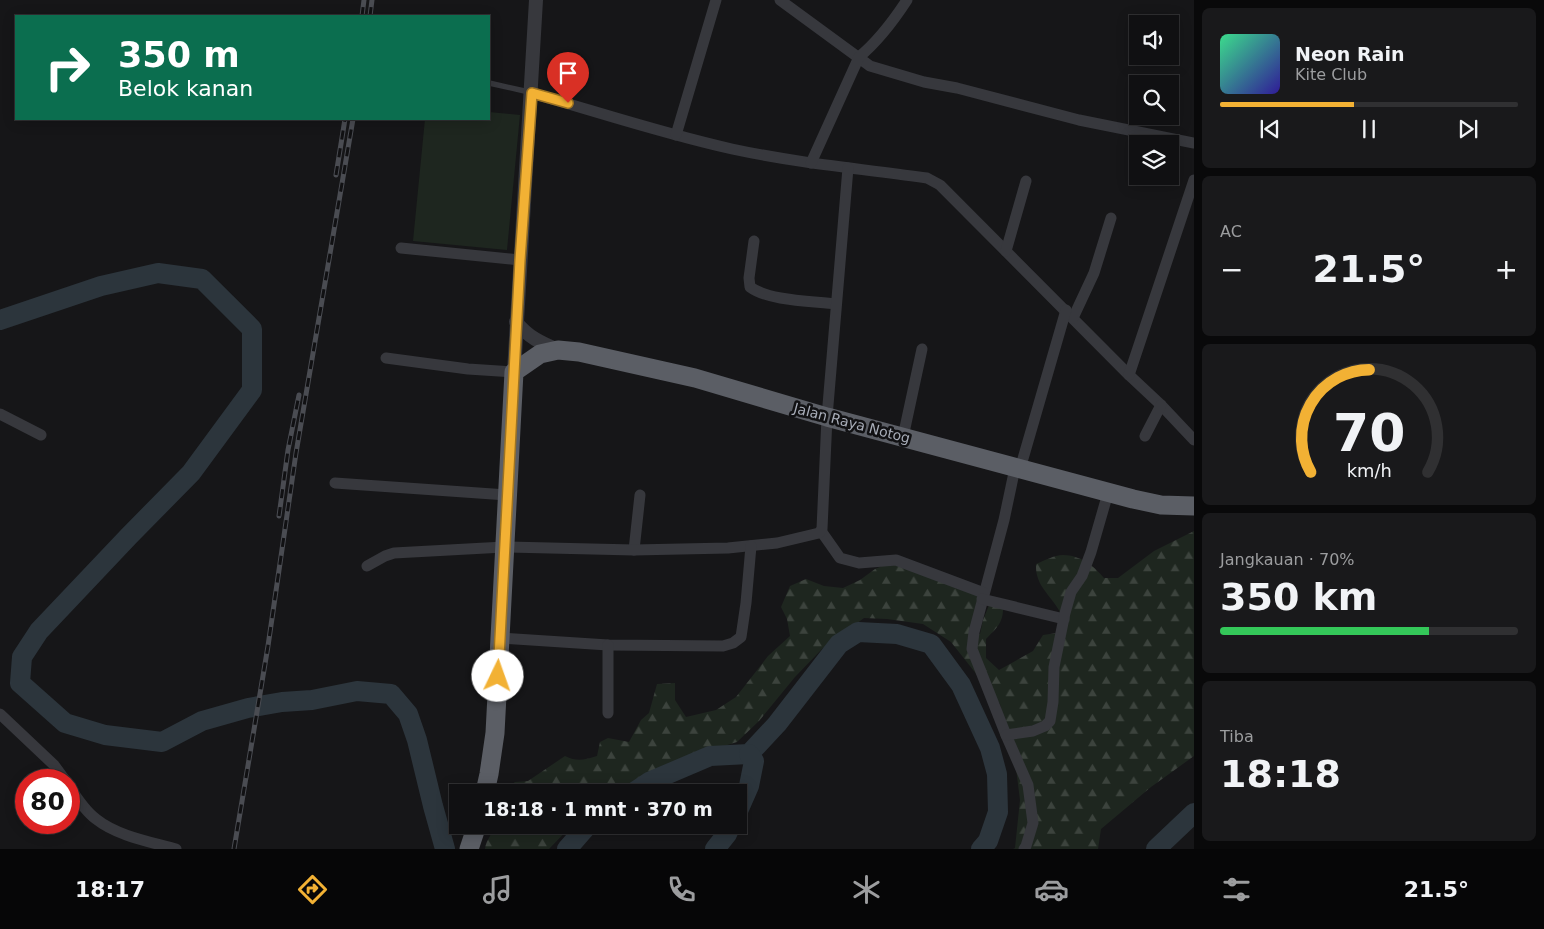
<!DOCTYPE html>
<html lang="id">
<head>
<meta charset="utf-8">
<style>
	:root { --surface:#101012; --page:#19191b; --text:#f1f3f6; --muted:#9c9d9f; --line:#303032; --accent:#f2b134 }
	body { margin:0; font-family:"DejaVu Sans",sans-serif; background:var(--page); color:var(--text); height:100vh; display:flex; flex-direction:column; font-size:19px; white-space:nowrap }
	* { box-sizing:border-box; margin:0 }
	p { font-size:16px; color:var(--muted) }
	.icon { flex:none; width:28px; height:28px; fill:none; stroke:currentColor; stroke-width:2; stroke-linecap:round; stroke-linejoin:round }
	.map { position:relative; flex:1; overflow:hidden }
	.panel { display:flex; flex-direction:column; gap:8px; padding:8px; background:#09090a; width:350px }
	.panel>* { flex:none }
	.hud { position:absolute; left:15px; top:15px; width:475px; height:105px; border-radius:0px; box-shadow:0 2px 12px #0003,0 0 0 1px var(--line); background:#0b6e4f; color:#fff; overflow:hidden }
	.tools { position:absolute; left:1129px; top:15px; display:grid; gap:10px }
	.tools a { display:grid; place-items:center; width:50px; height:50px; border-radius:0px; background:var(--surface); box-shadow:0 2px 12px #0003,0 0 0 1px var(--line); font-size:25px }
	.speed { position:absolute; left:15px; top:769px; display:flex; gap:10px; font-size:25px; font-weight:700; text-align:center }
	.speed>* { display:grid; place-content:center; width:65px; height:65px; border-radius:50%; background:var(--surface); box-shadow:0 2px 12px #0003,0 0 0 1px var(--line); line-height:1 }
	.speed .limit { border:8px solid #d22; background:#fff; color:#111 }
	.pin { position:absolute; display:grid; place-items:center; width:42px; height:42px; color:#fff; margin:-51px -21px; border-radius:50% 50% 50% 0; rotate:-45deg; box-shadow:0 0 5px #0007 }
	.pin .icon { rotate:45deg }
	.me { position:absolute; width:55px; margin:-28px; rotate:3deg; stroke-linejoin:round; filter:drop-shadow(0 0 4px #0008) }
	.turn { display:flex; align-items:center; gap:18px; height:105px; padding:0 20px; font-size:22px }
	.turn .icon { width:65px; height:65px; stroke-width:2.5 }
	.turn b { display:block; font-size:35px; line-height:42px }
	.big { font-size:38px; font-weight:700; line-height:1.1 }
	.panel .widget { flex:1; display:flex; flex-direction:column; justify-content:center; gap:8px; min-width:0; padding:0 18px; border-radius:8px; background:var(--page) }
	.panel .dial { align-items:center; gap:0 }
	.dial svg { height:130px; overflow:visible; fill:none; stroke:var(--line); stroke-width:7; stroke-linecap:round; text-anchor:middle }
	.dial text { fill:var(--text); stroke:none }
	.song { display:flex; align-items:center; gap:15px }
	.cover { width:60px; height:60px; border-radius:8px; background:linear-gradient(135deg,hsl(150 70% 55%),hsl(250 70% 35%)) }
	.played { height:5px; border-radius:2px; background:linear-gradient(90deg,var(--accent) 45%,var(--line) 45%) }
	.keys { display:flex; justify-content:space-around; direction:ltr }
	.heat { display:flex; justify-content:space-between; align-items:center; font-size:28px; direction:ltr }
	.charge { height:8px; border-radius:4px; background:linear-gradient(90deg,#34c759 70%,var(--line) 0) }
	.trip { position:absolute; left:449px; top:784px; width:298px; height:50px; border-radius:0px; background:var(--surface); box-shadow:0 2px 12px #0003,0 0 0 1px var(--line); font-weight:700; line-height:50px; text-align:center }
	.menu { display:flex; height:80px; justify-content:space-around; align-items:center; background:#060607; color:var(--muted) }
	.menu .icon { width:35px; height:35px }
	.menu .on { color:var(--accent) }
	.menu b { font-size:22px; color:var(--text) }
	main { display:flex; flex:1; min-height:0 }
	.map>svg:first-child { display:block }
</style>
</head>
<body>
<main>
<div class="map">
<svg width="1194" height="849" viewBox="0 0 1194 849">
	<defs>
		<pattern id="forest-firs" width="22" height="20" patternUnits="userSpaceOnUse" patternTransform="scale(1.25)"><rect width="22" height="20" fill="#1e261f"/><path d="M5 1l3.5 6h-7zM16 11l3.5 6h-7z" fill="#3c433d"/></pattern>
	</defs>
	<rect width="100%" height="100%" fill="#161618"/>
	<g fill="url(#forest-firs)">
		<path d="M1194,531V756L1151,787L1101,829L1098,849H1013L1015,848L1020,800L1015,760L1000,704L951,642L923,624L887,619L864,618L822,649L795,677L759,721L737,742L708,751L651,775L625,788L610,789L605,792H502L515,782L528,781L565,756C577,762 584,760 597,756L600,742L608,738L629,742L641,720L649,713L657,684L675,683V700L686,717L716,710L736,697L768,656L790,636L787,619L781,607L790,586L806,579L824,586L843,588L860,580L875,569L896,560L984,593L974,632L980,634L983,620L992,598L1003,601C1004,621 1000,625 986,639V658L999,670L1033,651L1043,635L1064,632C1063,625 1063,618 1060,612C1050,594 1035,586 1036,564C1044,561 1054,555 1063,555C1080,555 1094,566 1104,578H1118L1154,551Z"/>
		<path d="M494,825H572L549,849H485C486,839 493,835 494,825Z"/>
	</g>
	<path fill="#1e261f" d="M489,112L520,115L507,250L413,241L425,119H489Z"/>
	<g fill="none" stroke-linecap="round" stroke-linejoin="round">
		<g stroke="#2c353c" stroke-width="20">
			<path d="M0,320L101,286L158,273L202,279L252,329V390L191,473L129,536L39,631L22,657L20,683L65,723L105,735L162,742L202,721L248,708L282,702L312,700L357,691L391,694L408,714L417,740L433,806L445,849"/>
			<path d="M634,792L649,782L710,756L749,754L777,724L839,644L858,632L897,634L931,644L961,685L990,748L997,774L998,812L988,841L981,849"/>
			<path d="M738,811L749,786L754,761L749,754"/>
			<path d="M567,849L588,825"/>
			<path d="M715,849L727,834L731,825"/>
			<path d="M1156,849L1194,813"/>
		</g>
		<path stroke="#37383d" stroke-width="5.5" d="M489,83L529,92"/>
		<g stroke="#37383d" stroke-width="11">
			<path d="M780,0L870,66L924,82L957,88L1079,120L1194,143"/>
			<path d="M531,93C598,112 664,134 732,149C797,163 862,169 927,178L940,185L1129,375L1161,405L1194,440"/>
			<path d="M676,135L716,0"/>
			<path d="M811,163L859,57C877,42 894,20 907,0"/>
			<path d="M754,241L749,278L750,287C769,301 812,301 836,304"/>
			<path d="M401,248L520,260"/>
			<path d="M1006,251L1026,181"/>
			<path d="M1073,318L1094,273L1111,218"/>
			<path d="M386,358L468,369L514,372"/>
			<path d="M1129,375L1194,180"/>
			<path d="M0,414L41,435"/>
			<path d="M1145,436L1161,405"/>
			<path d="M903,437L922,349"/>
			<path d="M1015,468L1004,520L974,632L972,649L1006,735L1028,785L1033,823L1026,846L1024,849"/>
			<path d="M1020,469L1066,310"/>
			<path d="M335,483L507,495"/>
			<path d="M821,531L840,558L859,563L896,560L984,593"/>
			<path d="M634,550L640,495"/>
			<path d="M367,566L385,556L394,553L504,547L634,550L728,548L777,543L819,533L822,529L827,417L848,168"/>
			<path d="M982,599L1064,619"/>
			<path d="M500,638L608,645L723,646L733,643L741,637L746,603L751,546"/>
			<path d="M608,713V645"/>
			<path d="M0,714L54,765L65,780"/>
			<path d="M1006,735L1033,731L1045,726L1050,721L1053,702L1054,667L1065,613L1071,592L1082,576L1091,552L1108,493"/>
			<path d="M69,786C76,797 85,811 96,819C117,836 151,842 176,849"/>
		</g>
		<g stroke="#37383d" stroke-width="14">
			<path d="M516,322C528,337 541,343 558,350"/>
			<path d="M514,372L536,0"/>
		</g>
		<g stroke="#5b5e65" stroke-width="19">
			<path d="M485,792L489,774L495,733L514,372L540,354L558,350L579,352L695,378L827,417L1133,499L1161,505L1194,506"/>
			<path d="M469,849L477,825"/>
		</g>
		<defs>
			<g id="rail">
				<path d="M362,16L364,0"/>
				<path d="M370,16L372,0"/>
				<path d="M336,175L345,119"/>
				<path d="M279,516L288,450L299,395"/>
				<path d="M234,849L268,646L296,453L353,119"/>
			</g>
		</defs>
		<use href="#rail" stroke="#4a4c52" stroke-width="5"/>
		<use href="#rail" stroke="#111113" stroke-width="3" stroke-dasharray="9" stroke-linecap="butt"/>
	</g>
	<g fill="none" stroke-linecap="round" stroke-linejoin="round">
		<defs>
			<path id="route" d="M498,676L520,260L532,93L568,103"/>
		</defs>
		<use href="#route" stroke="#9d7322" stroke-width="12"/>
		<use href="#route" stroke="#f2b134" stroke-width="9"/>
	</g>
	<g text-anchor="middle" stroke-width="5" stroke-linejoin="round" paint-order="stroke">
		<g font-size="14" fill="#a8adb8" stroke="#111113">
			<text transform="translate(852 423) rotate(15)" y="5">Jalan Raya Notog</text>
		</g>
	</g>
</svg>
<div class="tools">
<a><svg class="icon" aria-label="sound" viewBox="0 0 24 24"><path d="M4 9h4l5-4v14l-5-4H4zM17 9q2 3 0 6"/></svg></a>
<a><svg class="icon" aria-label="search" viewBox="0 0 24 24"><circle cx="10" cy="10" r="6"/><path d="M15 15l6 6"/></svg></a>
<a><svg class="icon" aria-label="layers" viewBox="0 0 24 24"><path d="M12 4l9 5-9 5-9-5zM3 14l9 5 9-5"/></svg></a>
</div>
<div class="speed"><div class="limit">80</div></div>
<div class="pin" style="left:568px;top:103px;background:#d93025"><svg class="icon" aria-label="arrive" viewBox="0 0 24 24"><path d="M6 21V4h12l-3 4 3 4H6"/></svg></div>
<svg class="me" style="left:498px;top:676px" viewBox="-20 -20 40 40"><circle r="19" fill="#fff"/><path d="M0-13L10 11 0 6-10 11z" fill="#f2b134"/></svg>
<div class="trip">18:18 · 1 mnt · 370 m</div>
<div class="hud">
<div class="turn"><svg class="icon" aria-label="right" viewBox="0 0 24 24"><path d="M7 20v-9h11M14 6l5 5-5 5"/></svg><div><b>350 m</b>Belok kanan</div></div>
</div>
</div>
<section class="panel">
<div class="widget">
<div class="song"><i class="cover"></i><div><b>Neon Rain</b><p>Kite Club</p></div></div>
<div class="played"></div>
<div class="keys"><svg class="icon" aria-label="previous" viewBox="0 0 24 24"><path d="M18 5L8 12l10 7zM5 5v14"/></svg><svg class="icon" aria-label="pause" viewBox="0 0 24 24"><path d="M8 5v14M16 5v14"/></svg><svg class="icon" aria-label="next" viewBox="0 0 24 24"><path d="M6 5l10 7-10 7zM19 5v14"/></svg></div>
</div>
<div class="widget"><p>AC</p>
<div class="heat"><a>−</a><b class="big">21.5°</b><a>+</a></div>
</div>
<div class="widget dial"><svg viewBox="0 0 100 80">
<path d="M14 69A42 42 0 1 1 86 69"/>
<path d="M14 69A42 42 0 0 1 50 6" stroke="#f2b134"/>
<text x="50" y="56" font-size="32" font-weight="700">70</text>
<text x="50" y="72" font-size="11">km/h</text>
</svg></div>
<div class="widget"><p>Jangkauan · 70%</p><b class="big">350 km</b><div class="charge"></div></div>
<div class="widget"><p>Tiba</p><b class="big">18:18</b></div>
</section>
</main>
<nav class="menu">
<b>18:17</b>
<svg class="icon on" aria-label="directions" viewBox="0 0 24 24"><path d="M12 3l9 9-9 9-9-9zM9 14v-3h6M13 9l2 2-2 2"/></svg>
<svg class="icon" aria-label="music" viewBox="0 0 24 24"><path d="M9 18V5l10-2v13"/><circle cx="6" cy="18" r="3"/><circle cx="16" cy="16" r="3"/></svg>
<svg class="icon" aria-label="phone" viewBox="0 0 24 24"><path d="M5 4h4l2 5-3 2q2 4 5 5l2-3 5 2v4C11 20 4 13 5 4z"/></svg>
<svg class="icon" aria-label="climate" viewBox="0 0 24 24"><path d="M12 3v18M4 7l16 10M4 17L20 7"/></svg>
<svg class="icon" aria-label="car" viewBox="0 0 24 24"><path d="M5 17H2v-5l4-1 3-4h7l3 4 3 1v5h-3M9 17h6M6 11h13"/><circle cx="7" cy="17" r="2"/><circle cx="17" cy="17" r="2"/></svg>
<svg class="icon" aria-label="filters" viewBox="0 0 24 24"><path d="M4 7h16M4 17h16"/><circle cx="9" cy="7" r="2"/><circle cx="15" cy="17" r="2"/></svg>
<b>21.5°</b>
</nav>
</body>
</html>
